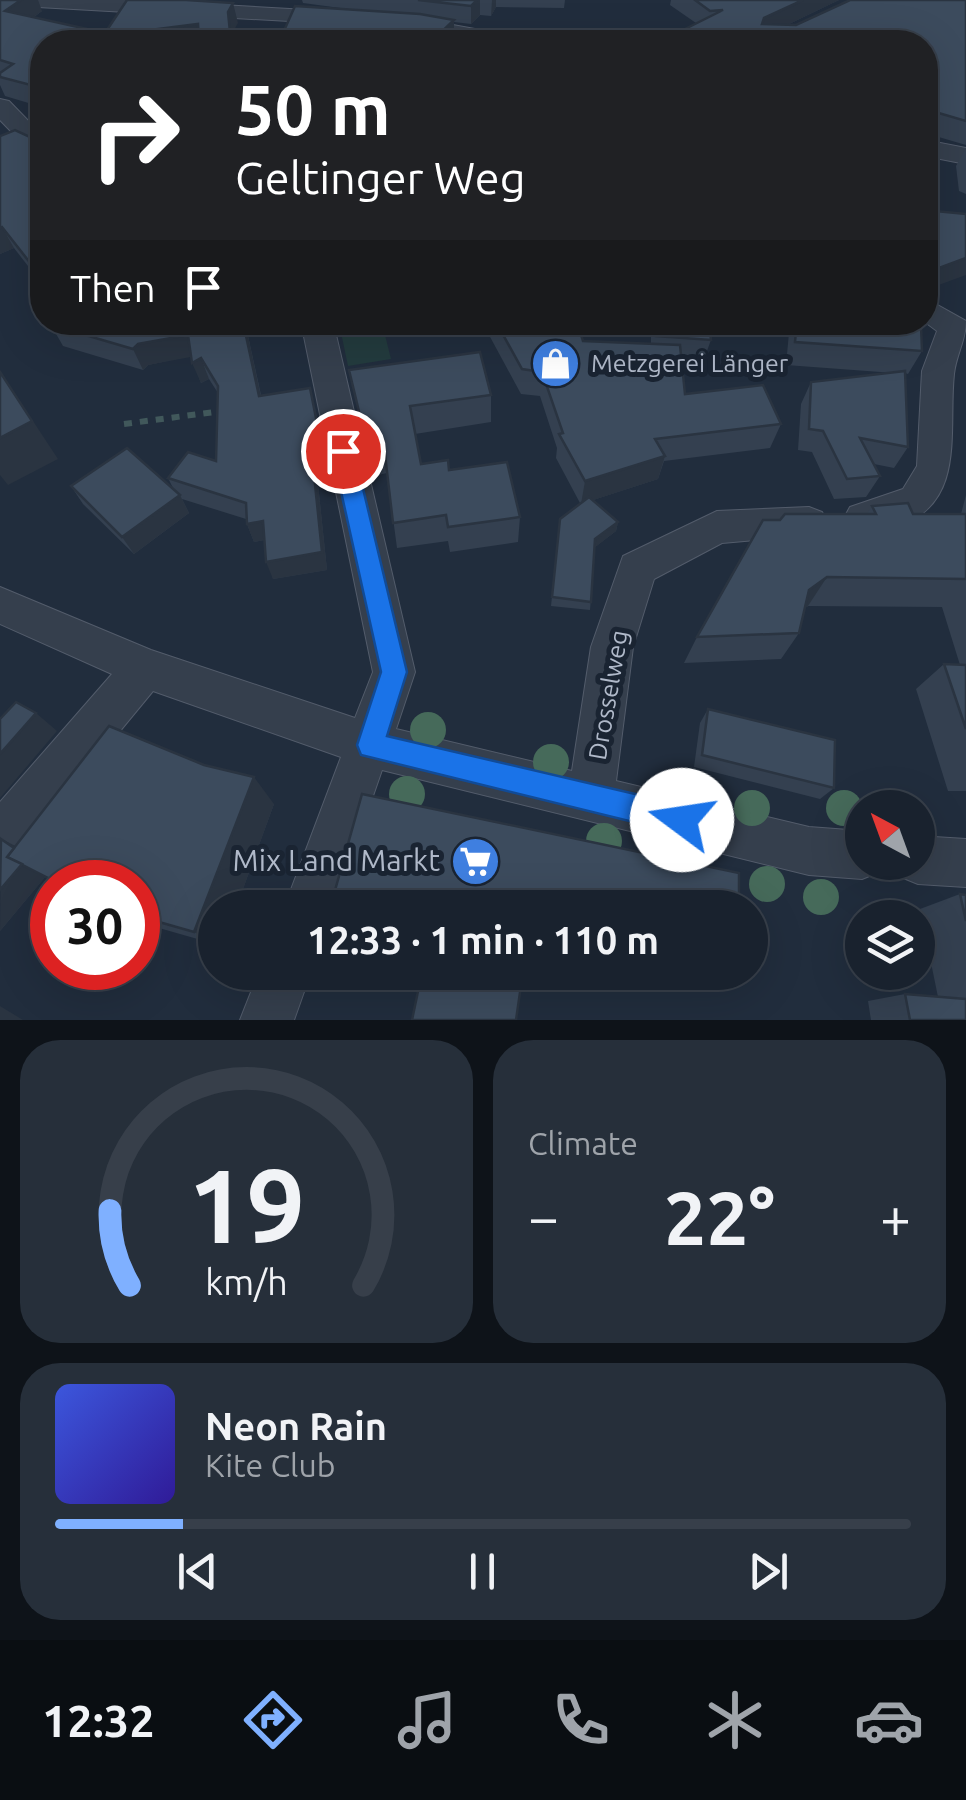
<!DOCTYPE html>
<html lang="en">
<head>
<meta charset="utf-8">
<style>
	:root { --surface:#19222e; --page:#262f3a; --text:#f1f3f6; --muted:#9fa4aa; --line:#373f4a; --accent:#7fb0ff }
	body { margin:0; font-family:Ubuntu,sans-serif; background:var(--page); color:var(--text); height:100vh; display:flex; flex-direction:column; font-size:38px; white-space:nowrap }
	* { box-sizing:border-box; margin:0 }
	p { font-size:32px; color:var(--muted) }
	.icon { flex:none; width:55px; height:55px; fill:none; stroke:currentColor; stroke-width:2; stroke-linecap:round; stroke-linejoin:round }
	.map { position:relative; height:1020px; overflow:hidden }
	.side { display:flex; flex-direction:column; gap:20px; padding:20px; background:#0e1319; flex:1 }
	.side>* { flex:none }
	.hud { position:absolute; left:30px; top:30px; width:908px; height:305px; border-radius:40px; box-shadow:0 10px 40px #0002,0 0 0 2px var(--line); background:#202124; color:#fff; overflow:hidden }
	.needle { width:65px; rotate:319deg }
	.buttons { position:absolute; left:845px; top:790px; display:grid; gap:20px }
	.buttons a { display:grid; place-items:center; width:90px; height:90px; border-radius:50%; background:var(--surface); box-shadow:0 10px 40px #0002,0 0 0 2px var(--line); font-size:50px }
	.speed { position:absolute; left:30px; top:860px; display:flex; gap:20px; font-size:50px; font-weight:700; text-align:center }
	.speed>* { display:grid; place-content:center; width:130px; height:130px; border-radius:50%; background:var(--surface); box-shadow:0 10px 40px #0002,0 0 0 2px var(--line); line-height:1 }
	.speed .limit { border:15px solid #d22; background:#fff; color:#111 }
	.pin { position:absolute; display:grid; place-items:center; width:85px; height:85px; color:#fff; margin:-42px; border:5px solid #fff; border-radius:50%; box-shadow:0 2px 10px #0007 }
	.me { position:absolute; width:110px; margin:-55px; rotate:284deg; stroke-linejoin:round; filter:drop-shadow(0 0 8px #0008) }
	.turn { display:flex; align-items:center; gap:35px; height:210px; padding:0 40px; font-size:45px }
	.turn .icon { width:130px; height:130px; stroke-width:2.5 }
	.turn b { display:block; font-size:70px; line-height:85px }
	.then { display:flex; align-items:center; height:95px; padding:0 40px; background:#0003; gap:20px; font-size:38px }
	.big { font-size:75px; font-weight:700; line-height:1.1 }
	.side .tile { flex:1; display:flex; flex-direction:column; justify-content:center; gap:15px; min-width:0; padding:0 35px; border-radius:40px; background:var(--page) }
	.side .dial { align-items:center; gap:0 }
	.dial svg { height:260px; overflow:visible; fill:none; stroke:var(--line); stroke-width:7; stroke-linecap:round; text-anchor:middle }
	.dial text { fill:var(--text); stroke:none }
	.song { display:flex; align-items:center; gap:30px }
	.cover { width:120px; height:120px; border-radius:15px; background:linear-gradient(135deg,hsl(230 70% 55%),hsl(250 70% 35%)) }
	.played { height:10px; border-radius:5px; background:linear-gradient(90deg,var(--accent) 15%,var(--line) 15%) }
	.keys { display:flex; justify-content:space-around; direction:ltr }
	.heat { display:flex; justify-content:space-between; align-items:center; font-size:55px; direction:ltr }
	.side .tiles { flex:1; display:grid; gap:20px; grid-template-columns:1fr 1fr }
	.tile:last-child { grid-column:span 2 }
	.trip { position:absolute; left:198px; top:890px; width:570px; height:100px; border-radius:50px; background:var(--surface); box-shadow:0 10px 40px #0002,0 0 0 2px var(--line); font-weight:700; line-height:100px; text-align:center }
	.tabs { display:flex; height:160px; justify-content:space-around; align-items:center; background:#0a0e12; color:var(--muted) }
	.tabs .icon { width:70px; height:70px }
	.tabs .active { color:var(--accent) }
	.tabs b { font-size:45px; color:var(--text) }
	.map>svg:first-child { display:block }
</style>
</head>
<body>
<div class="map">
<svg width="966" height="1020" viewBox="0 0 966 1020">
	<rect width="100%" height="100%" fill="#212d3d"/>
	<path fill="#233b3e" d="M339,323H382L391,359L348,366Z"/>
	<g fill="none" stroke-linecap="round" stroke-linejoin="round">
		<defs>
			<g id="minor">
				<path d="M10,0H134L343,12L354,18L343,24L20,6Z"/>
				<path d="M403,16L508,35L519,42H476L395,27V17Z"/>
				<path d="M0,99L9,101L42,135V157L33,154L0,120Z"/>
				<path d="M925,140L966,148V164L925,156Z"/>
				<path d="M925,298L966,321C966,340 956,355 954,374C948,429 966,500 903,524C885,530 867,535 850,529L844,518L850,507L903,489L917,466L922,371L937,331L925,322Z"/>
				<path d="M301,322H333L415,672L396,729L572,771L591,647L623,556L717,511L809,507L822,512L828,523L822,534L722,543L654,579L633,647L616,781L809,827L862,831V862H883L879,872L862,879L809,875L382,770L334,908H284L341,757L153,691L17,856L0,863V802L112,674L0,624V587L151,650L355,718L373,672Z"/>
				<path d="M918,836L966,839V887L918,884L901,877L895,862H918Z"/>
				<path d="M259,972H311L294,1020H240Z"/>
			</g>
		</defs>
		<use href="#minor" stroke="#535c6b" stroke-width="2"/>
		<path stroke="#41585b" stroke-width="6" stroke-dasharray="8 8" stroke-linecap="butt" d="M124,424L222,411"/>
		<use href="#minor" fill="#353f4d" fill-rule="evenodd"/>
	</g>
	<g fill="#466a5a">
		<circle cx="428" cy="730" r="18"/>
		<circle cx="551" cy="762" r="18"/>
		<circle cx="407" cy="794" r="18"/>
		<circle cx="752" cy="808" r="18"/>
		<circle cx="844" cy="808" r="18"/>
		<circle cx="604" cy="841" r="18"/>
		<circle cx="767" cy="884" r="18"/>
		<circle cx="821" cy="897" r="18"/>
	</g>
	<g fill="#344050">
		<path d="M0,0L42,11L34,17L42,42V107L5,96L0,85Z"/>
		<path d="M302,0H565L564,8L496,7L491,16L480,15L471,24L454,22V40L355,10L303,3Z"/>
		<path d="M671,0H839L787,25H796L966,0V145L925,133V42L696,23L670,5Z"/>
		<path d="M42,121V284L14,248L0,254V136L34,139Z"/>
		<path d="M966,148V194L959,191L956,166Z"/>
		<path d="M925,210L966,214L925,290Z"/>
		<path d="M245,322L261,395L315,408L330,482L318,484L327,570L273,579L264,540L254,542L247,524L246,519L182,499L189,513L134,554L83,504L71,486L174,490L168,478L216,461L218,393L209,379L201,383L191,356L148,365L143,370L63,346L51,325Z"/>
		<path d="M482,322H577L583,341L651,344V322H709L711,340L704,359L681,358L685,394L781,424L770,448L664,461L658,479L593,500L618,522L616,531L595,547L590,610L551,606L560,519L580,503L556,458L557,448L540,396L521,394Z"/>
		<path d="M790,322H908L922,351L908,374L905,373L908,447L894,468L874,464L880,476L866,497L834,499L812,452L798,450L801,404L811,382L894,373L786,365Z"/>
		<path d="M349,370L491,395V422L415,434L421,464L449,470L520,517L518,542L450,552L448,541L397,548L387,473L373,476Z"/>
		<path d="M966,495V791H948L916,689L944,664L960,665L942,607L808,606L805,608L799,633L781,659L684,663L697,637L780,520L867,514L872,506L913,514H961Z"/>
		<path d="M708,709L834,788L820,799L694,767L700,723Z"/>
		<path d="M274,804L236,908H215V944L138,922V882L45,877L0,931L16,846Z"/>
		<path d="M334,894L739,908H345Z"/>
		<path d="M960,894L966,895V1020H871L868,1001L905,994L938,997L920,909Z"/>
		<path d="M649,972H737V980L715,988Z"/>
	</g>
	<g fill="#2a3441">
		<path d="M21,0H38L42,11L14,31L5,11Z"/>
		<path d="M477,0H480V15L471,24V6Z"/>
		<path d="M492,0H496V7L491,16Z"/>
		<path d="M803,0H839L758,39L764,18Z"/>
		<path d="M233,3L238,23L233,32L234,42H231L228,12Z"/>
		<path d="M454,20V40L452,42H431Z"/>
		<path d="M198,24L203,42H105L103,36Z"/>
		<path d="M2,227L14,248L0,254V228Z"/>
		<path d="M966,258V275L925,290V282L931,271Z"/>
		<path d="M243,322H245L265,416L259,396Z"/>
		<path d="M188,335L196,356L148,365L143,370L133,349L138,344Z"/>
		<path d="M201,358L209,379L201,383L192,363Z"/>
		<path d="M0,371L58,459L8,485L0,475Z"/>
		<path d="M665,456L658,479L581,504L585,481Z"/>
		<path d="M313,465L318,484L327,570L273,579L266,562Z"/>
		<path d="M180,495L189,513L134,554L122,537Z"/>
		<path d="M263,521L270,539L254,542L247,524Z"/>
		<path d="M618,522L616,531L594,548L595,539Z"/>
		<path d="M827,577L808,606L791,618L809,590Z"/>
		<path d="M36,713L57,731L0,798V754Z"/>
		<path d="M254,777L274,804L236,908H215V943L194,932Z"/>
		<path d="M1,839L26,851L51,870L0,931Z"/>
		<path d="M0,1006L23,1020H0Z"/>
	</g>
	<g fill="#3c4b5d" stroke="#2a3441" stroke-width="2.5">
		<path d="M0,0H21L5,11L87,29L103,42H42V88L0,77V73L13,64L0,60Z"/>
		<path d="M127,0H186L233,3L228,12L231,42H199L198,24L103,36Z"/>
		<path d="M418,0H477L471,6Z"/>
		<path d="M695,0H803L764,18L762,24L796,25L850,0H966V121L925,109V42H659L723,10L710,11Z"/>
		<path d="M295,6L420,14L454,20L431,42H279Z"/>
		<path d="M42,121V278L2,227L0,228V136L15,130L34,139L36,123Z"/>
		<path d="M925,210L966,214V258L931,271L925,265Z"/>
		<path d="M54,322H243L259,396L310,388L325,463L313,465L322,552L266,562L263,521L247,524L246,503L168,478L188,452L216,461L218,386L201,358L192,363L188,335L138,344L133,349L51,325Z"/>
		<path d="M496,322H577L583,341L680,345L685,394L763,385L781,424L655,439L665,456L585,481L559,434L563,433L542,372L522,369Z"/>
		<path d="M656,322H709L711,340L656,336Z"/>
		<path d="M797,322H908L921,325L922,351L795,342Z"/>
		<path d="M480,352L491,395L410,406L421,464L448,460L449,470L507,462L520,517L448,527L446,515L393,523L384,446L368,449L349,370Z"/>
		<path d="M905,371L908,447L860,438L880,476L847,479L823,431L809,429L811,382Z"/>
		<path d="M0,372L32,421L0,438Z"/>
		<path d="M127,448L180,495L122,537L71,486Z"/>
		<path d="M589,497L618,522L595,539L591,602L552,597L560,519Z"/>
		<path d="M908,503L913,514H966V579L827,577L809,590L799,633L697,637L763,520H780L785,514H876L872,506Z"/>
		<path d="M944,664L966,665V729Z"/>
		<path d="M16,702L36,713L0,754V719Z"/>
		<path d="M708,709L835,740L834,788L702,755Z"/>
		<path d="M109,726L204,765L254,777L194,932L138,916V882H56L7,857Z"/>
		<path d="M362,794L739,873V908H393L334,894Z"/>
		<path d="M1,839L14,848L7,857L22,864L0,890Z"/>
		<path d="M960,894L966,895V921Z"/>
		<path d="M422,972H523L516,1020H412Z"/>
		<path d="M706,972H737V980Z"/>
		<path d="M905,994L966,999V1020H910Z"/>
	</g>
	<path fill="#1a73e8" stroke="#114b97" stroke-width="2.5" d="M343,443L354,451L407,672L387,736L682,805L692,810L696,820L692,830L682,834L361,755L357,745L381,672L332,451Z"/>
	<defs>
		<symbol id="shop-disc" viewBox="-11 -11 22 22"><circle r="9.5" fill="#3f7fe0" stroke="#1a2432"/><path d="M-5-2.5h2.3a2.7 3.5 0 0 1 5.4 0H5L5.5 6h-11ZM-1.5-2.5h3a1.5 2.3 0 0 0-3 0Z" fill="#fff"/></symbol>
		<symbol id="supermarket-disc" viewBox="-11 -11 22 22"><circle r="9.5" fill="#3f7fe0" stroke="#1a2432"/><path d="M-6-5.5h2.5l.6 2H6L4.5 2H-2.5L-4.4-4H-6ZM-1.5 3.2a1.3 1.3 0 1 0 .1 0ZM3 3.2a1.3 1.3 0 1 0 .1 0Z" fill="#fff"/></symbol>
	</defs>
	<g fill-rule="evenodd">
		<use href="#shop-disc" x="528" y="336" width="55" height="55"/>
		<use href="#supermarket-disc" x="448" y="834" width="55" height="55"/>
	</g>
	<g text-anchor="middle" stroke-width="10" stroke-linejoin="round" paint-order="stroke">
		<g font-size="25" fill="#b0b9c9" stroke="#1a2432" text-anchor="start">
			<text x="591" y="372">Metzgerei Länger</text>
		</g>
		<g font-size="25" fill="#b0b9c9" stroke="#1a2432">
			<text transform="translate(608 695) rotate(-80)" y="9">Drosselweg</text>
		</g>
		<g font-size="30" fill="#b0b9c9" stroke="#1a2432" text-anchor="end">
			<text x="440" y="871">Mix Land Markt</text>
		</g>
	</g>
</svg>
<div class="buttons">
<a><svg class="needle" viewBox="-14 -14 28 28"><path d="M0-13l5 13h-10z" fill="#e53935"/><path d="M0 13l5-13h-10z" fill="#9fa4aa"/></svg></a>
<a><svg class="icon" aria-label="layers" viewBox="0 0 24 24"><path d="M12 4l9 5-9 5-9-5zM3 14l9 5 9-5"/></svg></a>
</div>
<div class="speed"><div class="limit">30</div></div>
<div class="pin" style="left:343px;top:451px;background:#d93025"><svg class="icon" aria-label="arrive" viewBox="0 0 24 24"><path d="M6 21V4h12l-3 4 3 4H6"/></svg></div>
<svg class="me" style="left:682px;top:820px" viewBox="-20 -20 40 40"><circle r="19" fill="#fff"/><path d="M0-13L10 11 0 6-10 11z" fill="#1a73e8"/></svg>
<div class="trip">12:33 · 1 min · 110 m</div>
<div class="hud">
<div class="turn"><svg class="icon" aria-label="right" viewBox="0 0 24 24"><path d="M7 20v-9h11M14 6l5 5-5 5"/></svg><div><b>50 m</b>Geltinger Weg</div></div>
<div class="then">Then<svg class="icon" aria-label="arrive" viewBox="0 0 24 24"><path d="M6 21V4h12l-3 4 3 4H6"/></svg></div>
</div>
</div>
<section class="side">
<div class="tiles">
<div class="tile dial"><svg viewBox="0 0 100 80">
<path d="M14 69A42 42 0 1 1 86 69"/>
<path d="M14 69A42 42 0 0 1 8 46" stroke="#7fb0ff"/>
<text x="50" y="56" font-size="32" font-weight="700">19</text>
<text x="50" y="72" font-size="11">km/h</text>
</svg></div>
<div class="tile"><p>Climate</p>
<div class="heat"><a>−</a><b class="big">22°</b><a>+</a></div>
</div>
<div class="tile">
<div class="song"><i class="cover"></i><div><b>Neon Rain</b><p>Kite Club</p></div></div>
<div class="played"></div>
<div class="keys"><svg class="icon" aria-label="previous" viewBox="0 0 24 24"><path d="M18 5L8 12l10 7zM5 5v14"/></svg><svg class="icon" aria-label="pause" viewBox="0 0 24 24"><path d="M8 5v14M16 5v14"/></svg><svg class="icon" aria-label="next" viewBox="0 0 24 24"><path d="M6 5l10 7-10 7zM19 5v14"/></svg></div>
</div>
</div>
</section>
<nav class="tabs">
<b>12:32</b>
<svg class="icon active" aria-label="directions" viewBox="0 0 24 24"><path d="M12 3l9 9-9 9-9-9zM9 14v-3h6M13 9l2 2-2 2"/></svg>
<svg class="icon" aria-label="music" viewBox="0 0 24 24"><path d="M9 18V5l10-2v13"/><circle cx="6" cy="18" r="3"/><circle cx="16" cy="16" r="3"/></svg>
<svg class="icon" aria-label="phone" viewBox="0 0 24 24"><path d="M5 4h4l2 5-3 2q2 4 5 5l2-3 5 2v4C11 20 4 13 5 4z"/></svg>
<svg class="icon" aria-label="climate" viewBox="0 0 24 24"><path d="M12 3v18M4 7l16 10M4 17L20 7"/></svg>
<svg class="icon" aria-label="car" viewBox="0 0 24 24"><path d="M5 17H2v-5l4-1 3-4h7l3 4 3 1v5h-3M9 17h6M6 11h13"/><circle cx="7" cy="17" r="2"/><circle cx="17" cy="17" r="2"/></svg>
</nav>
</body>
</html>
